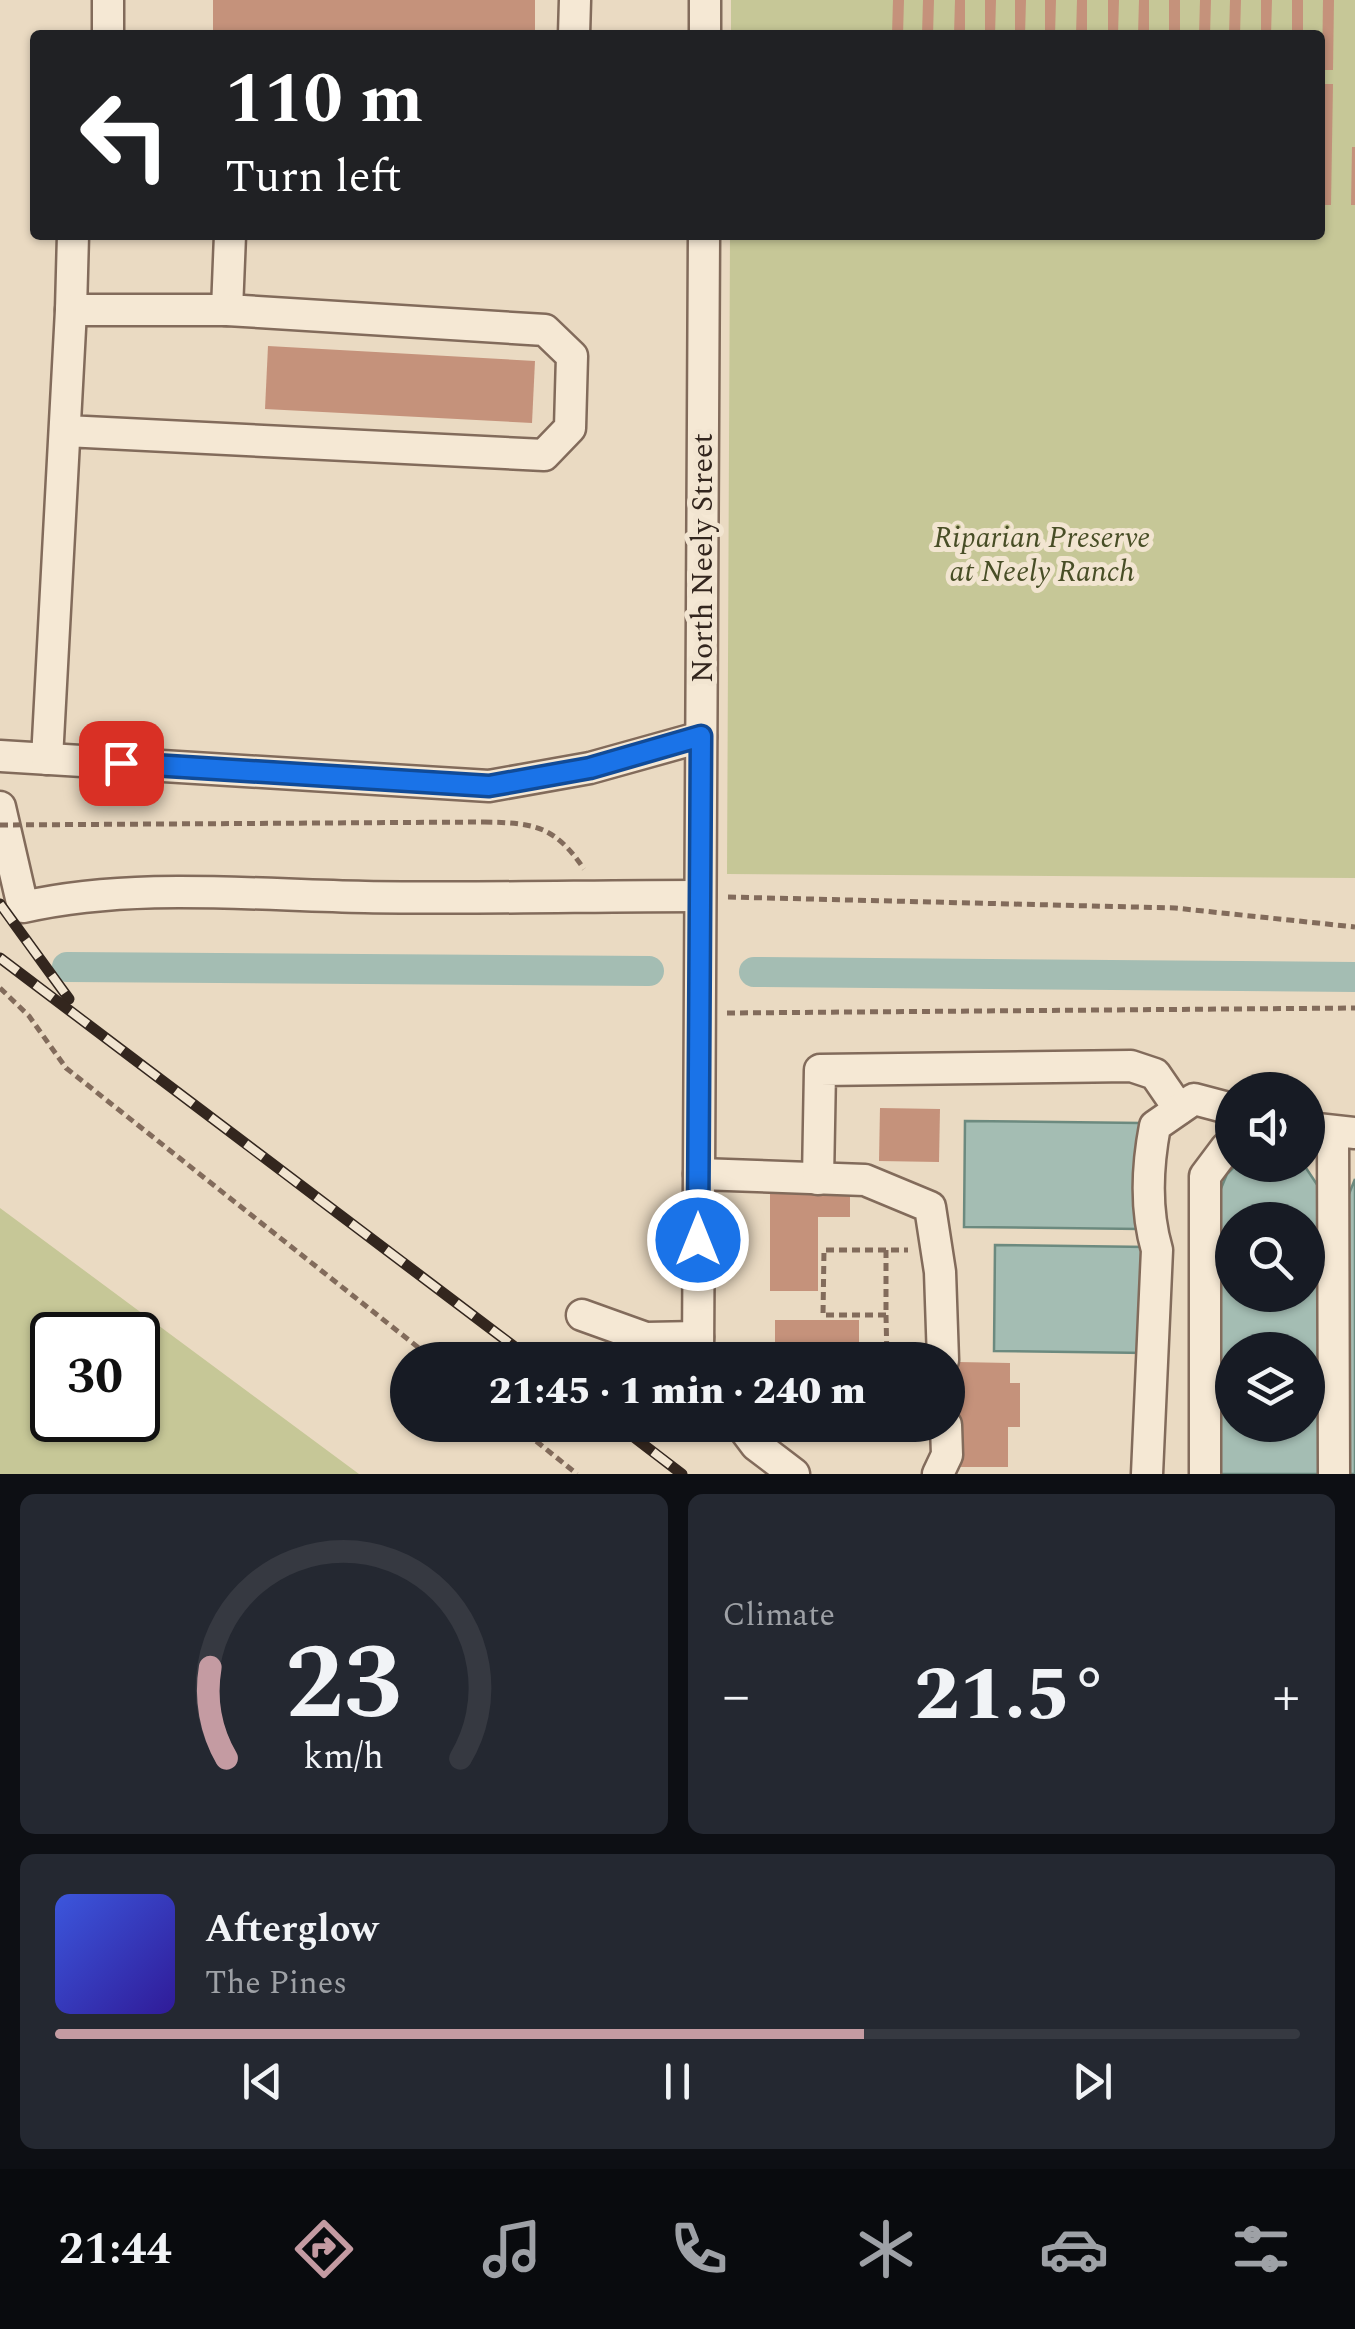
<!DOCTYPE html>
<html lang="en">
<head>
<meta charset="utf-8">
<style>
	:root { --surface:#171b24; --page:#242831; --text:#f1f3f6; --muted:#9ea1a6; --line:#363941; --accent:#c49ba2 }
	body { margin:0; font-family:Spectral,serif; background:var(--page); color:var(--text); height:100vh; display:flex; flex-direction:column; font-size:38px; white-space:nowrap }
	* { box-sizing:border-box; margin:0 }
	p { font-size:32px; color:var(--muted) }
	.icon { flex:none; width:55px; height:55px; fill:none; stroke:currentColor; stroke-width:2; stroke-linecap:round; stroke-linejoin:round }
	.map { position:relative; height:1474px; overflow:hidden }
	.panel { display:flex; flex-direction:column; gap:20px; padding:20px; background:#0d0f14; flex:1 }
	.panel>* { flex:none }
	.hud { position:absolute; left:30px; top:30px; width:1295px; height:210px; border-radius:10px; box-shadow:0 2px 8px #0004; background:#202124; color:#fff; overflow:hidden }
	.controls { position:absolute; left:1215px; top:1072px; display:grid; gap:20px }
	.controls a { display:grid; place-items:center; width:110px; height:110px; border-radius:50%; background:var(--surface); box-shadow:0 2px 8px #0004; font-size:50px }
	.speed { position:absolute; left:30px; top:1312px; display:flex; gap:20px; font-size:50px; font-weight:700; text-align:center }
	.speed>* { display:grid; place-content:center; width:130px; height:130px; border-radius:50%; background:var(--surface); box-shadow:0 2px 8px #0004; line-height:1 }
	.speed .limit { border:5px solid #111; border-radius:15px; background:#fff; color:#111 }
	.pin { position:absolute; display:grid; place-items:center; width:85px; height:85px; color:#fff; margin:-42px; border-radius:20px; box-shadow:0 5px 15px #0006 }
	.me { position:absolute; width:110px; margin:-55px; rotate:0deg; stroke-linejoin:round; filter:drop-shadow(0 0 8px #0008) }
	.turn { display:flex; align-items:center; gap:35px; height:210px; padding:0 30px; font-size:45px }
	.turn .icon { width:130px; height:130px; stroke-width:2.5 }
	.turn b { display:block; font-size:70px; line-height:85px }
	.big { font-size:75px; font-weight:800; line-height:1.1 }
	.panel .card { flex:1; display:flex; flex-direction:column; justify-content:center; gap:15px; min-width:0; padding:0 35px; border-radius:15px; background:var(--page) }
	.panel .dial { align-items:center; gap:0 }
	.dial svg { height:260px; overflow:visible; fill:none; stroke:var(--line); stroke-width:7; stroke-linecap:round; text-anchor:middle }
	.dial text { fill:var(--text); stroke:none }
	.song { display:flex; align-items:center; gap:30px }
	.cover { width:120px; height:120px; border-radius:15px; background:linear-gradient(135deg,hsl(230 70% 55%),hsl(250 70% 35%)) }
	.played { height:10px; border-radius:5px; background:linear-gradient(90deg,var(--accent) 65%,var(--line) 65%) }
	.keys { display:flex; justify-content:space-around; direction:ltr }
	.heat { display:flex; justify-content:space-between; align-items:center; font-size:55px; direction:ltr }
	.panel .tiles { flex:1; display:grid; gap:20px; grid-template-columns:1fr 1fr }
	.card:last-child { grid-column:span 2 }
	.trip { position:absolute; left:390px; top:1342px; width:575px; height:100px; border-radius:50px; background:var(--surface); box-shadow:0 2px 8px #0004; font-weight:800; line-height:100px; text-align:center }
	.tab-bar { display:flex; height:160px; justify-content:space-around; align-items:center; background:#090b0e; color:var(--muted) }
	.tab-bar .icon { width:70px; height:70px }
	.tab-bar .current { color:var(--accent) }
	.tab-bar b { font-size:45px; color:var(--text) }
	.map>svg:first-child { display:block }
</style>
</head>
<body>
<div class="map">
<svg width="1355" height="1474" viewBox="0 0 1355 1474">
	<rect width="100%" height="100%" fill="#eadac2"/>
	<g fill="#c6c797" fill-rule="evenodd">
		<path d="M731,0H1355V878L727,874L730,235H1320V35H731Z"/>
		<path d="M0,1208L359,1474H0ZM52,1335H138V1420H52Z"/>
	</g>
	<g fill="#a4bdb3" stroke="#6c8a7f" stroke-width="2.5" fill-rule="evenodd">
		<path d="M965,1121L1141,1123L1140,1229L964,1227Z"/>
		<path d="M1236,1165H1304L1322,1192V1474H1215L1217,1198L1227,1174ZM1232,1220H1308V1295H1232ZM1232,1350H1308V1425H1232Z"/>
		<path d="M1355,1179V1474H1345L1347,1199Z"/>
		<path d="M995,1245L1148,1247L1147,1353L994,1351Z"/>
	</g>
	<g fill="none" stroke-linecap="round" stroke-linejoin="round">
		<g stroke="#a4bdb3" stroke-width="30">
			<path d="M67,967L649,971"/>
			<path d="M754,972L1355,977"/>
		</g>
	</g>
	<g fill="#c5927b">
		<rect x="213" y="0" width="322" height="35"/>
		<path d="M893,0H904L903,35H892Z"/>
		<path d="M923,0H934L933,35H922Z"/>
		<path d="M955,0H965V35H954Z"/>
		<path d="M985,0H996L995,35H985Z"/>
		<path d="M1015,0H1026L1025,35H1015Z"/>
		<path d="M1045,0H1056L1055,35H1045Z"/>
		<path d="M1077,0H1087V35H1076Z"/>
		<path d="M1108,0H1119L1118,35H1108Z"/>
		<path d="M1139,0H1149V35H1138Z"/>
		<rect x="1169" y="0" width="11" height="35"/>
		<path d="M1200,0H1211L1210,35H1199Z"/>
		<path d="M1230,0H1241L1240,35H1229Z"/>
		<path d="M1261,0H1272L1271,35H1261Z"/>
		<rect x="1292" y="0" width="11" height="35"/>
		<path d="M1323,0H1334L1333,70H1322Z"/>
		<path d="M1322,84H1333L1331,205H1320Z"/>
		<path d="M1352,147H1355V205H1351Z"/>
		<path d="M268,346L535,361L532,423L265,409Z"/>
		<path d="M880,1108L940,1109L939,1162L879,1161Z"/>
		<path d="M770,1194H850V1217H818V1291H770Z"/>
		<rect x="775" y="1320" width="84" height="40"/>
		<path d="M958,1362L1010,1363V1383H1020V1427H1008V1467H956Z"/>
	</g>
	<g fill="none" stroke-linecap="round" stroke-linejoin="round">
		<defs>
			<g id="minor">
				<path d="M108,35V0"/>
				<path d="M574,35L575,0"/>
				<path d="M705,35V0"/>
				<path d="M71,310L73,235"/>
				<path d="M227,310L230,235"/>
				<path d="M0,756L489,786L590,768L701,737"/>
				<path d="M47,759L71,310H227L545,330L572,356L570,428L544,455L66,431"/>
				<path d="M0,807L23,907C134,882 251,895 365,897C476,899 588,896 700,896"/>
				<path d="M1308,1128L1355,1133"/>
				<path d="M1333,1132L1334,1474"/>
				<path d="M699,1174L865,1180L930,1207L940,1272L943,1360"/>
				<path d="M818,1179L820,1070L1131,1066L1155,1074L1179,1109"/>
				<path d="M582,1315L646,1338L698,1337"/>
				<path d="M698,1360L704,235"/>
				<path d="M741,1425L756,1445L794,1474"/>
				<path d="M938,1474L947,1455L946,1425"/>
				<path d="M1147,1474L1157,1250C1145,1209 1147,1168 1155,1126L1194,1099L1232,1109"/>
				<path d="M1205,1474V1176L1226,1148L1232,1147"/>
			</g>
		</defs>
		<use href="#minor" stroke="#826b5b" stroke-width="35"/>
		<g stroke="#826b5b" stroke-width="5" stroke-dasharray="8 5" stroke-linecap="butt">
			<path d="M484,822C534,823 554,825 584,869"/>
			<path d="M728,897L1175,908L1355,927"/>
			<path d="M0,988L29,1016L66,1068L434,1360"/>
			<path d="M727,1013L1355,1008"/>
			<path d="M886,1250V1315H823L824,1250H908"/>
			<path d="M886,1315L887,1360"/>
			<path d="M886,1352L913,1353"/>
			<path d="M516,1425L577,1474"/>
			<path d="M834,1425L917,1428"/>
		</g>
		<use href="#minor" stroke="#f5e8d4" stroke-width="30"/>
		<defs>
			<g id="rail">
				<path d="M0,904L69,999"/>
				<path d="M0,958L532,1360"/>
				<path d="M618,1425L682,1474"/>
			</g>
		</defs>
		<use href="#rail" stroke="#33261e" stroke-width="11"/>
		<use href="#rail" stroke="#f2e5d1" stroke-width="8" stroke-dasharray="22" stroke-linecap="butt"/>
		<path stroke="#826b5b" stroke-width="5" stroke-dasharray="8 5" stroke-linecap="butt" d="M0,825L484,822"/>
	</g>
	<g fill="none" stroke-linecap="round" stroke-linejoin="round">
		<defs>
			<path id="route" d="M121,763L489,786L590,768L701,736L698,1240"/>
		</defs>
		<use href="#route" stroke="#114b97" stroke-width="25"/>
		<use href="#route" stroke="#1a73e8" stroke-width="18"/>
	</g>
	<g text-anchor="middle" stroke-width="10" stroke-linejoin="round" paint-order="stroke">
		<g font-size="30" font-style="italic" fill="#484e26" stroke="#f2e5d1">
			<text x="1042" y="547">Riparian Preserve<tspan x="1042" dy="34">at Neely Ranch</tspan></text>
		</g>
		<g font-size="30" fill="#33261e" stroke="#f2e5d1">
			<text transform="translate(702 558) rotate(-90)" y="10">North Neely Street</text>
		</g>
	</g>
</svg>
<div class="controls">
<a><svg class="icon" aria-label="sound" viewBox="0 0 24 24"><path d="M4 9h4l5-4v14l-5-4H4zM17 9q2 3 0 6"/></svg></a>
<a><svg class="icon" aria-label="search" viewBox="0 0 24 24"><circle cx="10" cy="10" r="6"/><path d="M15 15l6 6"/></svg></a>
<a><svg class="icon" aria-label="layers" viewBox="0 0 24 24"><path d="M12 4l9 5-9 5-9-5zM3 14l9 5 9-5"/></svg></a>
</div>
<div class="speed"><div class="limit">30</div></div>
<div class="pin" style="left:121px;top:763px;background:#d93025"><svg class="icon" aria-label="arrive" viewBox="0 0 24 24"><path d="M6 21V4h12l-3 4 3 4H6"/></svg></div>
<svg class="me" style="left:698px;top:1240px" viewBox="-20 -20 40 40"><circle r="17" fill="#1a73e8" stroke="#fff" stroke-width="3"/><path d="M0-11L8 9 0 5-8 9z" fill="#fff"/></svg>
<div class="trip">21:45 · 1 min · 240 m</div>
<div class="hud">
<div class="turn"><svg class="icon" aria-label="left" viewBox="0 0 24 24"><path d="M17 20v-9H6M10 6l-5 5 5 5"/></svg><div><b>110 m</b>Turn left</div></div>
</div>
</div>
<section class="panel">
<div class="tiles">
<div class="card dial"><svg viewBox="0 0 100 80">
<path d="M14 69A42 42 0 1 1 86 69"/>
<path d="M14 69A42 42 0 0 1 9 41" stroke="#c49ba2"/>
<text x="50" y="56" font-size="32" font-weight="700">23</text>
<text x="50" y="72" font-size="11">km/h</text>
</svg></div>
<div class="card"><p>Climate</p>
<div class="heat"><a>−</a><b class="big">21.5°</b><a>+</a></div>
</div>
<div class="card">
<div class="song"><i class="cover"></i><div><b>Afterglow</b><p>The Pines</p></div></div>
<div class="played"></div>
<div class="keys"><svg class="icon" aria-label="previous" viewBox="0 0 24 24"><path d="M18 5L8 12l10 7zM5 5v14"/></svg><svg class="icon" aria-label="pause" viewBox="0 0 24 24"><path d="M8 5v14M16 5v14"/></svg><svg class="icon" aria-label="next" viewBox="0 0 24 24"><path d="M6 5l10 7-10 7zM19 5v14"/></svg></div>
</div>
</div>
</section>
<nav class="tab-bar">
<b>21:44</b>
<svg class="icon current" aria-label="directions" viewBox="0 0 24 24"><path d="M12 3l9 9-9 9-9-9zM9 14v-3h6M13 9l2 2-2 2"/></svg>
<svg class="icon" aria-label="music" viewBox="0 0 24 24"><path d="M9 18V5l10-2v13"/><circle cx="6" cy="18" r="3"/><circle cx="16" cy="16" r="3"/></svg>
<svg class="icon" aria-label="phone" viewBox="0 0 24 24"><path d="M5 4h4l2 5-3 2q2 4 5 5l2-3 5 2v4C11 20 4 13 5 4z"/></svg>
<svg class="icon" aria-label="climate" viewBox="0 0 24 24"><path d="M12 3v18M4 7l16 10M4 17L20 7"/></svg>
<svg class="icon" aria-label="car" viewBox="0 0 24 24"><path d="M5 17H2v-5l4-1 3-4h7l3 4 3 1v5h-3M9 17h6M6 11h13"/><circle cx="7" cy="17" r="2"/><circle cx="17" cy="17" r="2"/></svg>
<svg class="icon" aria-label="filters" viewBox="0 0 24 24"><path d="M4 7h16M4 17h16"/><circle cx="9" cy="7" r="2"/><circle cx="15" cy="17" r="2"/></svg>
</nav>
</body>
</html>
